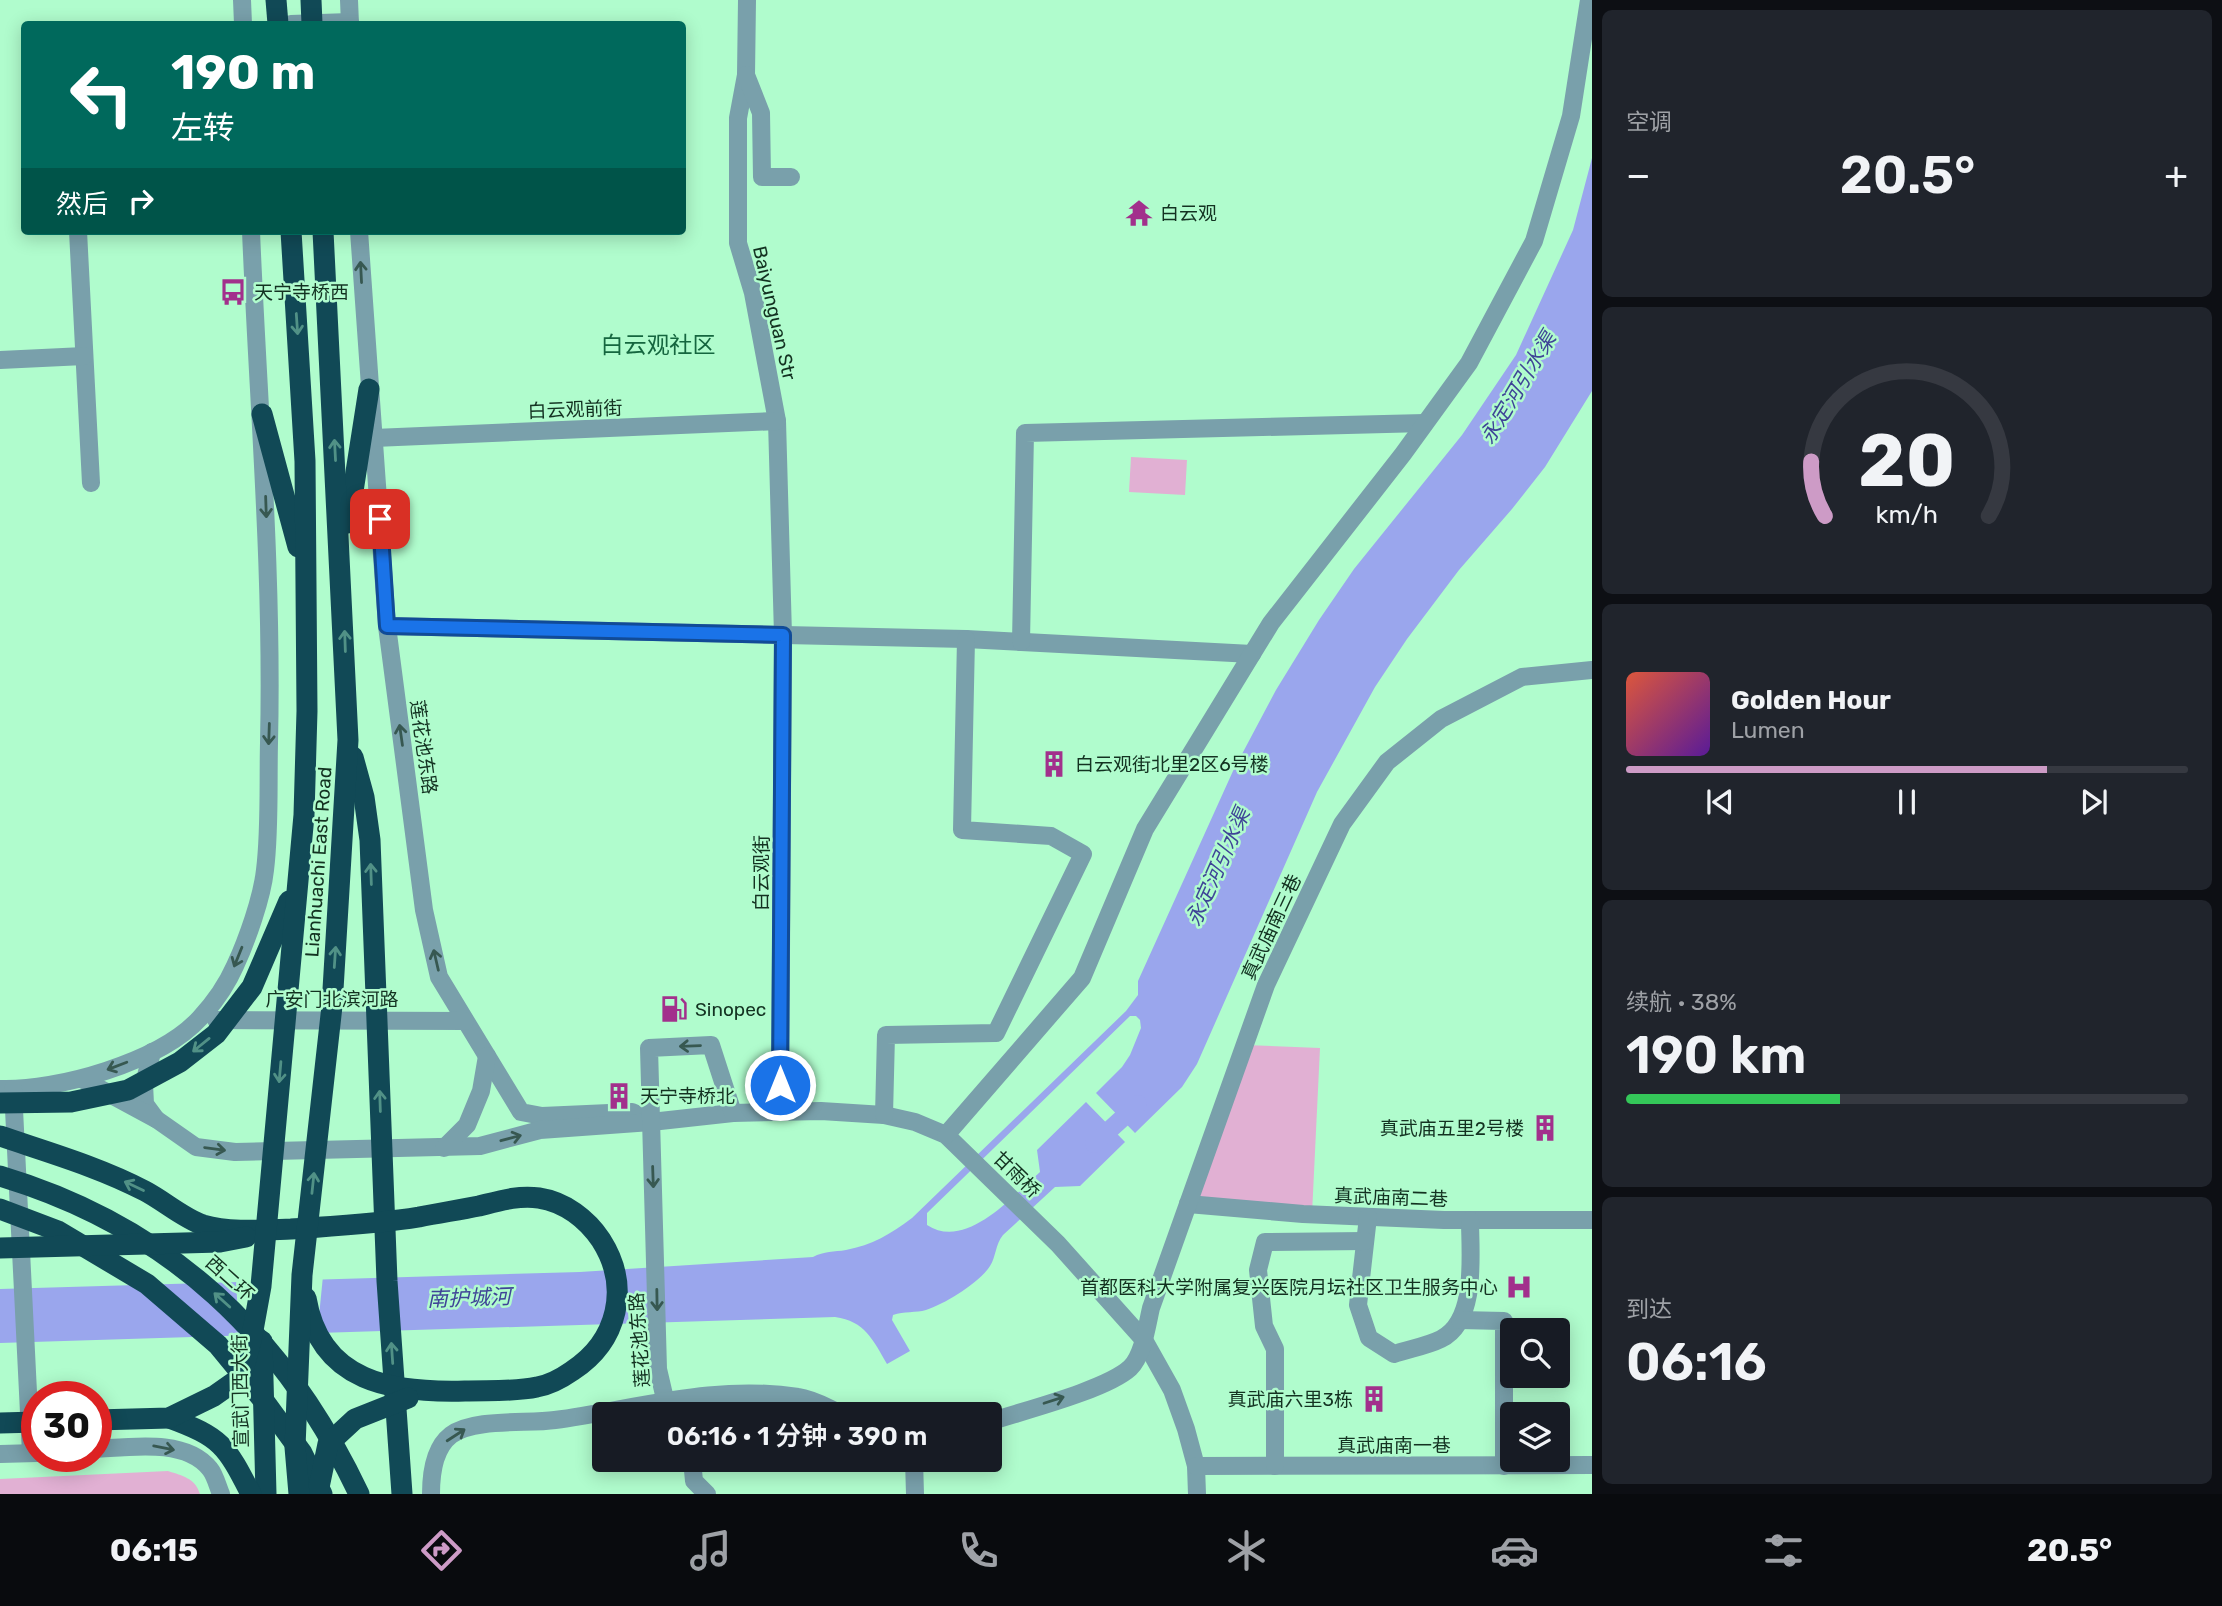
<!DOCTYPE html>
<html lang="zh">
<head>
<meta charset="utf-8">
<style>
	:root { --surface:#171b24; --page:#20242c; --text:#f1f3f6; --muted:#9ea1a6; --line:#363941; --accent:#cd9bc6 }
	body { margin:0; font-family:Rubik,"Noto Sans SC",sans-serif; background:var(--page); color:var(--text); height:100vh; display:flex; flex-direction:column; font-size:26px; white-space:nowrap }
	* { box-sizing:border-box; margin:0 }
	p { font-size:23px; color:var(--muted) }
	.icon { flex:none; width:38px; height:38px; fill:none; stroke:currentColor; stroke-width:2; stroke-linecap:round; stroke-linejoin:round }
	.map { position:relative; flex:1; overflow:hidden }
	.panel { display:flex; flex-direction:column; gap:10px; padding:10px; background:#0d0f14; width:630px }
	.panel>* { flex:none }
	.top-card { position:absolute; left:21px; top:21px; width:665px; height:214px; border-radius:7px; box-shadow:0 4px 18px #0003; background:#00695c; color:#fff; overflow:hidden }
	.fabs { position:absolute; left:1500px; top:1318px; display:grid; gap:14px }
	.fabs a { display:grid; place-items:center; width:70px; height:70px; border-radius:7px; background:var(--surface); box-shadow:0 4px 18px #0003; font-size:35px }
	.speed { position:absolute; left:21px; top:1381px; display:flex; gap:14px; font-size:35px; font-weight:700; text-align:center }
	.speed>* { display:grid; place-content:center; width:91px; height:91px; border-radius:50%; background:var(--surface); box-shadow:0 4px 18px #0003; line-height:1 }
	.speed .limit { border:10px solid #d22; background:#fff; color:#111 }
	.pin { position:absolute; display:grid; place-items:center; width:60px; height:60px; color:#fff; margin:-30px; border-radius:14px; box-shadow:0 4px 10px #0006 }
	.me { position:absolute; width:77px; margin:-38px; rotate:0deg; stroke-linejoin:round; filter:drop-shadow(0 0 5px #0008) }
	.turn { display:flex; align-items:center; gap:24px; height:147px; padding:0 35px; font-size:32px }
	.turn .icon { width:91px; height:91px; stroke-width:2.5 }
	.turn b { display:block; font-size:49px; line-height:60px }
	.then { display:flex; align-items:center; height:66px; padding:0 35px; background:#0003; gap:14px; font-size:26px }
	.big { font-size:52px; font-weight:600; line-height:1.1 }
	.panel .tile { flex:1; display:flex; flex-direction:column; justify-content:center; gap:10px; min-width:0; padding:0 24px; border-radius:10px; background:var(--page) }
	.panel .dial { align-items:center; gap:0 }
	.dial svg { height:182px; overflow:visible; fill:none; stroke:var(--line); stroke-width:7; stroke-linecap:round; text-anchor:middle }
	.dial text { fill:var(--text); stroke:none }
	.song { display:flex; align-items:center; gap:21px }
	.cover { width:84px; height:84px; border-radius:10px; background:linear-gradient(135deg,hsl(10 70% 55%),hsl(270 70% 35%)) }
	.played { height:7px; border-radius:4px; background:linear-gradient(90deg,var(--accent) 75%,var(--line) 75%) }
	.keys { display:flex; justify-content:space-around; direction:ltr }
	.heat { display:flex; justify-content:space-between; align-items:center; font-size:38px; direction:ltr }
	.charge { height:10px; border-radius:5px; background:linear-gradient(90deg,#34c759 38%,var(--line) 0) }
	.trip { position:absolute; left:592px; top:1402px; width:410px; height:70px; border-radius:7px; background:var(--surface); box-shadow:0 4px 18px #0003; font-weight:600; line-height:70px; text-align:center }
	.tabs { display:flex; height:112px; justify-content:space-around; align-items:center; background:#090b0e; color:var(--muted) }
	.tabs .icon { width:49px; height:49px }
	.tabs .selected { color:var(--accent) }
	.tabs b { font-size:32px; color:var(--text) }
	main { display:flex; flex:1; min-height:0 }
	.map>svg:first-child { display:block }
</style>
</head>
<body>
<main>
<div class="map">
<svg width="1592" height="1494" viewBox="0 0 1592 1494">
	<rect width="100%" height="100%" fill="#b0fccd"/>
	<g fill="#e1b0d3">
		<path d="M1131,457L1187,460L1185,495L1129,492Z"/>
		<path d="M1245,1045L1320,1048L1312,1214L1188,1204Z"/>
		<path d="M168,1471C183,1476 195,1478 200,1494H0V1479Z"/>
	</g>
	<path fill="#9aa6ed" d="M1592,158V391L1545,467L1512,509L1459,570L1407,639L1375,687L1317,792L1197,1064L1182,1087L1135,1133L1096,1093L1122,1067L1130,1055L1141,1028L1140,1020L1136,1016H1130L927,1213V1225C966,1251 1013,1196 1040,1172L1037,1150L1086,1102L1125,1142L1080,1186L1055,1187L1003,1235C995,1245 996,1257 990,1266C980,1282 945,1304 926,1310C916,1313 904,1311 893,1315L892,1320L910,1351L887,1364C873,1340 865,1321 835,1317L0,1343V1289L580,1272L813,1257C824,1251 834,1252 846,1250C872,1245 891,1234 912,1218L1126,1011L1138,995V981L1233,771L1276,690L1319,620L1354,569L1462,435L1516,355L1573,230Z"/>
	<path fill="#b0fccd" d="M323,1276L317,1336L239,1339L236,1278Z"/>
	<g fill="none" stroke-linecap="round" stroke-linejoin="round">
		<path stroke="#9aa6ed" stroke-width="18" d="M1094,1144L1138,1104"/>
		<g stroke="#79a0ab" stroke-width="18">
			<path d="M242,0L243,24"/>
			<path d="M349,0L350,24"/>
			<path d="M747,0L746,75L738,118V243L753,293L777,421L783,635L780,1111"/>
			<path d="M291,24L350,22"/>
			<path d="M746,75L761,113L762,177H791"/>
			<path d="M78,231L91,483"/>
			<path d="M359,231L387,626L424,910L439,977L521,1112L542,1116L632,1112L639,1115"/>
			<path d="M0,360L84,356"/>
			<path d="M374,438L777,421"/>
			<path d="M387,626L966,639L1252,654"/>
			<path d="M1021,642L1025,433L1425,423"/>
			<path d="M216,1020L465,1021"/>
			<path d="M152,1052L144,1084L145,1104L156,1119"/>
			<path d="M82,1079L156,1119L196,1147L235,1152L480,1146L540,1130L651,1122L733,1113L821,1111L884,1115L915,1122L946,1135L1058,1244L1144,1340L1172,1390L1186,1429L1196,1466L1197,1494"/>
			<path d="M0,1089C57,1091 160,1062 200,1018C214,1003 227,984 235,966C247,940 262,898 265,870C270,831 268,783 269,743C273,572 258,402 251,231"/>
			<path d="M13,1089L31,1453"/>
			<path d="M884,1115L886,1035L996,1033L1083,854L1051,836L962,830L966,639"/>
			<path d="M946,1135L1082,978L1145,829L1271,623L1403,454L1469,363L1534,241L1571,116L1589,0"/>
			<path d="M444,1148L467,1125L481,1091L487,1056"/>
			<path d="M1188,1204L1303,1214L1444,1220H1592"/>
			<path d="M1368,1217L1358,1305L1369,1338L1394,1354C1409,1349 1427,1346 1441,1339C1478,1321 1470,1253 1470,1220"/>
			<path d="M1460,1320L1504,1321V1466"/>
			<path d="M665,1399L658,1369L649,1048L711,1045L733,1113"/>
			<path d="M989,1422C1022,1411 1106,1390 1130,1368C1143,1356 1147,1325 1151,1308L1266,985L1342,824L1387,762L1441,719L1522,677L1592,670"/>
			<path d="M96,1449C130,1447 186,1438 210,1469C215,1475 218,1487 221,1494"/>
			<path d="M0,1454L37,1453"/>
			<path d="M692,1460L694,1481L707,1494"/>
			<path d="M914,1460L915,1494"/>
			<path d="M1196,1466L1592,1465"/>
			<path d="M1275,1466V1349L1264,1326L1258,1270L1265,1242L1365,1241"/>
			<path d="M431,1494C431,1475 434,1448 451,1435C474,1418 527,1424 555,1420C636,1409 715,1384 798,1397C813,1399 828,1408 842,1414"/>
		</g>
		<g stroke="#114956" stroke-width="21">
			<path d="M276,0L278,24"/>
			<path d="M311,0L312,24"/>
			<path d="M262,414L298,547"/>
			<path d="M348,523L369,389"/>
			<path d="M353,757L364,797L370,840L387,1281L402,1494"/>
			<path d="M0,1103L71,1102L128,1090L180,1062L216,1034L252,987L289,901"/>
			<path d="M0,1136C50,1153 99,1167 145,1191C164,1201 183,1218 203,1225C229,1233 264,1230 291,1229C333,1226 377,1224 419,1217C439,1213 459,1210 479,1206C499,1201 518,1195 539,1198C565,1202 587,1219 601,1240C631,1287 618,1341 572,1371C562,1378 549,1385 537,1387C514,1392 488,1390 465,1391C393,1393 320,1383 306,1298"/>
			<path d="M0,1176C170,1227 284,1336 359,1494"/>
			<path d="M0,1209L58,1231L147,1284L218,1345L264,1401L302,1453L322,1494"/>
			<path d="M0,1248L220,1242L246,1237"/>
			<path d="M262,1341L266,1494"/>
			<path d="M169,1418C221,1437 226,1445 251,1494"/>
			<path d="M96,1420L169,1418L214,1396L241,1377L251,1341L261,1286L304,815L307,711L305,461L291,231"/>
			<path d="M0,1423L37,1422"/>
			<path d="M318,1492L328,1444L355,1419L408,1398"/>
			<path d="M299,1494L295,1447L302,1275L332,1006L348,740L323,231"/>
		</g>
	</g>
	<defs><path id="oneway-shaft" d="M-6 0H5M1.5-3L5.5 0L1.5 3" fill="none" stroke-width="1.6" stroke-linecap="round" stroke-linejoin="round" transform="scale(1.75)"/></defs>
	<g stroke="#375851">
		<use href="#oneway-shaft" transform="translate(361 272) rotate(-93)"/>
		<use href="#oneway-shaft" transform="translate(266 507) rotate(88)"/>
		<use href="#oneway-shaft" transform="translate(269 734) rotate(92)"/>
		<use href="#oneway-shaft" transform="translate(401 735) rotate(-98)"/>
		<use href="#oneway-shaft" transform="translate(238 957) rotate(112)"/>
		<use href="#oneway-shaft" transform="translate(436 960) rotate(-103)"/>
		<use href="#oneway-shaft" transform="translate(690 1046) rotate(178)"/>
		<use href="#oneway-shaft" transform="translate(117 1066) rotate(159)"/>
		<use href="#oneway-shaft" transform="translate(511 1138) rotate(-15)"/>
		<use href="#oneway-shaft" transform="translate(215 1149) rotate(8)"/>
		<use href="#oneway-shaft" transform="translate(653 1177) rotate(88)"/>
		<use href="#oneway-shaft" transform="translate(657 1300) rotate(89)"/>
		<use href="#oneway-shaft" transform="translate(1054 1400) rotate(-18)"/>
		<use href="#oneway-shaft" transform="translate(456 1435) rotate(-33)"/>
		<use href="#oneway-shaft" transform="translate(164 1448) rotate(11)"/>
	</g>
	<g stroke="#519186">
		<use href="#oneway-shaft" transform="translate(297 324) rotate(86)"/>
		<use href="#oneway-shaft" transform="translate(335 450) rotate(-93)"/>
		<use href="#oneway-shaft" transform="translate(345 641) rotate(-92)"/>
		<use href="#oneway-shaft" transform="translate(371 874) rotate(-92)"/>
		<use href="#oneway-shaft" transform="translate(335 957) rotate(-86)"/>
		<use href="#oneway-shaft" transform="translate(201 1045) rotate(141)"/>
		<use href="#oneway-shaft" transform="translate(280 1072) rotate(95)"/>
		<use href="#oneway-shaft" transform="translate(380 1101) rotate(-92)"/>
		<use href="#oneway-shaft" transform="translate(313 1183) rotate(-84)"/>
		<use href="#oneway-shaft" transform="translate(134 1186) rotate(-155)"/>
		<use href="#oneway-shaft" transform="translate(222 1300) rotate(-138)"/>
		<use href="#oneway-shaft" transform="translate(392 1353) rotate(-94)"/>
	</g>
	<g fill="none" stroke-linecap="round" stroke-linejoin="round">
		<defs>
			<path id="route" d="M380,519L387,626L783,635L780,1085"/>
		</defs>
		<use href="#route" stroke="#114b97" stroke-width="18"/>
		<use href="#route" stroke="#1a73e8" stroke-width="12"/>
	</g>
	<defs>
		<symbol id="temple-bare" viewBox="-9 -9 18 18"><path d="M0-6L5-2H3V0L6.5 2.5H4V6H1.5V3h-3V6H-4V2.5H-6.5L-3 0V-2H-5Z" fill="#a2308c" stroke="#b0fccd" stroke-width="2.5" paint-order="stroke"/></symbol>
		<symbol id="bus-bare" viewBox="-9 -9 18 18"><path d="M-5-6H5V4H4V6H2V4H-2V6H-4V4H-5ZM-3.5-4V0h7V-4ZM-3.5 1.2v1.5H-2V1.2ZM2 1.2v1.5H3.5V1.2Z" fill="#a2308c" stroke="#b0fccd" stroke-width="2.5" paint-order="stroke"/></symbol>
		<symbol id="building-bare" viewBox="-9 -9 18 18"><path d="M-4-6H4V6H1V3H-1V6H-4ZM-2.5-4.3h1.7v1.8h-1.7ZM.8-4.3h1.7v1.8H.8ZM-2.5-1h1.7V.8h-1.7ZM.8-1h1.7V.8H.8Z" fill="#a2308c" stroke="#b0fccd" stroke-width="2.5" paint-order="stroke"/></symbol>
		<symbol id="fuel-bare" viewBox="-9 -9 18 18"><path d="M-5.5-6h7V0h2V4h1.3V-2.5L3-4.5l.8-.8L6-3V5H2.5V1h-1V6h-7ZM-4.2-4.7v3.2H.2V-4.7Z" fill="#a2308c" stroke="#b0fccd" stroke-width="2.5" paint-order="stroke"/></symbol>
		<symbol id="hospital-bare" viewBox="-9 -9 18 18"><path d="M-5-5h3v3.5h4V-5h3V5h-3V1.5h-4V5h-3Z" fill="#a2308c" stroke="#b0fccd" stroke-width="2.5" paint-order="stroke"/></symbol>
	</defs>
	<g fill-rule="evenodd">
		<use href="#temple-bare" x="1120" y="194" width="38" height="38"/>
		<use href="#bus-bare" x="214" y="273" width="38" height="38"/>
		<use href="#building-bare" x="1035" y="745" width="38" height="38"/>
		<use href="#fuel-bare" x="655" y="990" width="38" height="38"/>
		<use href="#building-bare" x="600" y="1077" width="38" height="38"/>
		<use href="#building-bare" x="1526" y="1109" width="38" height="38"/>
		<use href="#hospital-bare" x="1500" y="1268" width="38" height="38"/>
		<use href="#building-bare" x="1355" y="1380" width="38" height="38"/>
	</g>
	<g text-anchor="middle" stroke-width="5" stroke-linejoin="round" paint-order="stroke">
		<g font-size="19" fill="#133221" stroke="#b0fccd" text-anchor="start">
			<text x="1160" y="220">白云观</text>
			<text x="254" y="299">天宁寺桥西</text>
			<text x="1075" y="771">白云观街北里2区6号楼</text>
			<text x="695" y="1016">Sinopec</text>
			<text x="640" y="1103">天宁寺桥北</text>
			<text x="1524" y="1135" text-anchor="end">真武庙五里2号楼</text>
			<text x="1498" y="1294" text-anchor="end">首都医科大学附属复兴医院月坛社区卫生服务中心</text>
			<text x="1353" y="1406" text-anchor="end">真武庙六里3栋</text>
		</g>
		<g font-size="19" fill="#133221" stroke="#b0fccd">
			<text transform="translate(775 313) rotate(77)" y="7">Baiyunguan Str</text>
			<text transform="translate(575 409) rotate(-2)" y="7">白云观前街</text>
			<text transform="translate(424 747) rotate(82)" y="7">莲花池东路</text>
			<text transform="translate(318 862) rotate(-86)" y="7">Lianhuachi East Road</text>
			<text transform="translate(761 873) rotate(-90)" y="7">白云观街</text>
			<text transform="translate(1271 927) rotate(-65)" y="7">真武庙南三巷</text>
			<text x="332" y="1006">广安门北滨河路</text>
			<text transform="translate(1017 1174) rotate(44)" y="7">甘雨桥</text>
			<text transform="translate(1391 1197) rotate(2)" y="7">真武庙南二巷</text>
			<text transform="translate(230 1278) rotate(42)" y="7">西二环</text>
			<text transform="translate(639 1340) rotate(-94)" y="7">莲花池东路</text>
			<text transform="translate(240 1391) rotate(-91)" y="7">宣武门西大街</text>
			<text x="1394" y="1452">真武庙南一巷</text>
		</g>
		<g font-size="21" font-style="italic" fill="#3f4497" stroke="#b0fccd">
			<text transform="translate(1518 388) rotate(-59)" y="7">永定河引水渠</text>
			<text transform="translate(1218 867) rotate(-66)" y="7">永定河引水渠</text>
			<text transform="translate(469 1298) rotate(-2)" y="7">南护城河</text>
		</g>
		<g font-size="23" fill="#15663f" stroke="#b0fccd">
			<text x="658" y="353">白云观社区</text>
		</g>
	</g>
</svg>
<div class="fabs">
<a><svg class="icon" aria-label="search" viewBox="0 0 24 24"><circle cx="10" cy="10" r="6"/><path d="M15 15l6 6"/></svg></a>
<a><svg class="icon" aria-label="layers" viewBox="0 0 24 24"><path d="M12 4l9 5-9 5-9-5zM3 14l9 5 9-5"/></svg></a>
</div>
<div class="speed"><div class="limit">30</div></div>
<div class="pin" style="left:380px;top:519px;background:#d93025"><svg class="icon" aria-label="arrive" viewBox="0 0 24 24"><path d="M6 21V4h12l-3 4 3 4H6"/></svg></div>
<svg class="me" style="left:780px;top:1085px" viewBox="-20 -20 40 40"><circle r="17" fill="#1a73e8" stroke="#fff" stroke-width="3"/><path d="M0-11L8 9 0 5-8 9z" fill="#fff"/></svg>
<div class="trip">06:16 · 1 分钟 · 390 m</div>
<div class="top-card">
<div class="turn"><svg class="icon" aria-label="left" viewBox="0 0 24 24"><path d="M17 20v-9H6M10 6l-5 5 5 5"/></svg><div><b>190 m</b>左转</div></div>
<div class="then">然后<svg class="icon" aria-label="right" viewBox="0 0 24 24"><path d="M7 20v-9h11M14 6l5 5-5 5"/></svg></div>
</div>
</div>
<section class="panel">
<div class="tile"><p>空调</p>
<div class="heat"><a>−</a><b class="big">20.5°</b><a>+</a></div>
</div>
<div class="tile dial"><svg viewBox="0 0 100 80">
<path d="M14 69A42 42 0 1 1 86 69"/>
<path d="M14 69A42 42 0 0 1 8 45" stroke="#cd9bc6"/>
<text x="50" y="56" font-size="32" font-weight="700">20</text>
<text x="50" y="72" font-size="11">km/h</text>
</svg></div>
<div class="tile">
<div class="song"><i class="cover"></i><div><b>Golden Hour</b><p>Lumen</p></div></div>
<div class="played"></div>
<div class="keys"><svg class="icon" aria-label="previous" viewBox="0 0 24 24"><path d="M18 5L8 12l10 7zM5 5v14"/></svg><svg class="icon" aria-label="pause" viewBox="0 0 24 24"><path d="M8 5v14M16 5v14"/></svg><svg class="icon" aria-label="next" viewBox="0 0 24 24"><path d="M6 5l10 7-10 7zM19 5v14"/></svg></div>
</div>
<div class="tile"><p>续航 · 38%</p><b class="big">190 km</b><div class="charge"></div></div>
<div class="tile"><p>到达</p><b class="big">06:16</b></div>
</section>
</main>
<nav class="tabs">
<b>06:15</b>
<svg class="icon selected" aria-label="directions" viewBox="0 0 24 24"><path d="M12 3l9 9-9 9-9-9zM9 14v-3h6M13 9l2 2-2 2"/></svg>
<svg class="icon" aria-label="music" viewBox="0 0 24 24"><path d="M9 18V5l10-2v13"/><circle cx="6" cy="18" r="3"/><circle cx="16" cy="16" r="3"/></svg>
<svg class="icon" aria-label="phone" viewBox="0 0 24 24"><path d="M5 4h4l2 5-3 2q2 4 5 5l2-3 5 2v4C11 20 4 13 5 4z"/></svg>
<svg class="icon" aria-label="climate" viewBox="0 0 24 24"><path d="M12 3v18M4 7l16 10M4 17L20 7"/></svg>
<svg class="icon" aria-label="car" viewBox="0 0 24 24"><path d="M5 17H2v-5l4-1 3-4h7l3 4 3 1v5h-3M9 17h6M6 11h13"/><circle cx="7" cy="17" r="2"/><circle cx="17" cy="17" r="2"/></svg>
<svg class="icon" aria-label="filters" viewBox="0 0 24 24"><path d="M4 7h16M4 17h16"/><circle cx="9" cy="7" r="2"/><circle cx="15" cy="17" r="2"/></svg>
<b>20.5°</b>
</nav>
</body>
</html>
